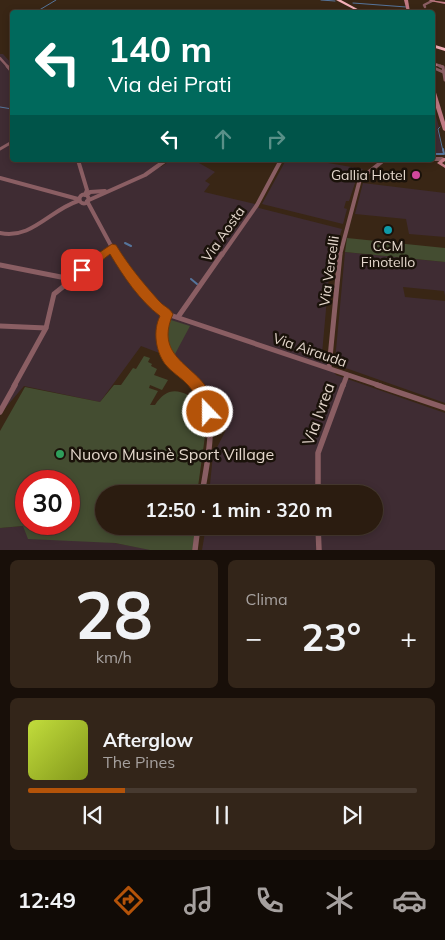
<!DOCTYPE html>
<html lang="it">
<head>
<meta charset="utf-8">
<style>
	:root { --surface:#2b1c10; --page:#332519; --text:#f1f3f6; --muted:#a6a19f; --line:#473a30; --accent:#b45309 }
	body { margin:0; font-family:Mulish,sans-serif; background:var(--page); color:var(--text); height:100vh; display:flex; flex-direction:column; font-size:19px; white-space:nowrap }
	* { box-sizing:border-box; margin:0 }
	p { font-size:16px; color:var(--muted) }
	.icon { flex:none; width:28px; height:28px; fill:none; stroke:currentColor; stroke-width:2; stroke-linecap:round; stroke-linejoin:round }
	.map { position:relative; height:550px; overflow:hidden }
	.side { display:flex; flex-direction:column; gap:10px; padding:10px; background:#180f09; flex:1 }
	.side>* { flex:none }
	.hud { position:absolute; left:10px; top:10px; width:425px; height:152px; border-radius:5px; box-shadow:0 2px 8px #0003,0 0 0 1px var(--line); background:#00695c; color:#fff; overflow:hidden }
	.speed { position:absolute; left:15px; top:470px; display:flex; gap:10px; font-size:25px; font-weight:700; text-align:center }
	.speed>* { display:grid; place-content:center; width:65px; height:65px; border-radius:50%; background:var(--surface); box-shadow:0 2px 8px #0003,0 0 0 1px var(--line); line-height:1 }
	.speed .limit { border:8px solid #d22; background:#fff; color:#111 }
	.pin { position:absolute; display:grid; place-items:center; width:42px; height:42px; color:#fff; margin:-21px; border-radius:10px; box-shadow:0 2px 8px #0006 }
	.me { position:absolute; width:55px; margin:-28px; rotate:338deg; stroke-linejoin:round; filter:drop-shadow(0 0 4px #0008) }
	.turn { display:flex; align-items:center; gap:18px; height:105px; padding:0 15px; font-size:22px }
	.turn .icon { width:65px; height:65px; stroke-width:2.5 }
	.turn b { display:block; font-size:35px; line-height:42px }
	.lanes { display:flex; align-items:center; height:48px; padding:0 15px; background:#0003; justify-content:center; gap:25px; direction:ltr }
	.lanes .off { opacity:.35 }
	.big { font-size:38px; font-weight:700; line-height:1.1 }
	.side .widget { flex:1; display:flex; flex-direction:column; justify-content:center; gap:8px; min-width:0; padding:0 18px; border-radius:8px; background:var(--page) }
	.side .dial { align-items:center; gap:0 }
	.dial b { font-size:65px; line-height:1 }
	.song { display:flex; align-items:center; gap:15px }
	.cover { width:60px; height:60px; border-radius:8px; background:linear-gradient(135deg,hsl(70 70% 55%),hsl(70 70% 35%)) }
	.played { height:5px; border-radius:2px; background:linear-gradient(90deg,var(--accent) 25%,var(--line) 25%) }
	.keys { display:flex; justify-content:space-around; direction:ltr }
	.heat { display:flex; justify-content:space-between; align-items:center; font-size:28px; direction:ltr }
	.side .tiles { flex:1; display:grid; gap:10px; grid-template-columns:1fr 1fr }
	.widget:last-child { grid-column:span 2 }
	.trip { position:absolute; left:95px; top:485px; width:288px; height:50px; border-radius:25px; background:var(--surface); box-shadow:0 2px 8px #0003,0 0 0 1px var(--line); font-weight:700; line-height:50px; text-align:center }
	.dock { display:flex; height:80px; justify-content:space-around; align-items:center; background:#110b06; color:var(--muted) }
	.dock .icon { width:35px; height:35px }
	.dock .on { color:var(--accent) }
	.dock b { font-size:22px; color:var(--text) }
	.map>svg:first-child { display:block }
</style>
</head>
<body>
<div class="map">
<svg width="445" height="550" viewBox="0 0 445 550">
	<rect width="100%" height="100%" fill="#392615"/>
	<g fill="#3f2c33">
		<path d="M0,54H3L12,64V160H153L161,167L171,160H200L199,163L215,172L205,181L210,184L204,192L255,204L259,208L342,229L330,265L322,354L336,375L445,413V550H202L206,526H374V494H209L213,455L226,430L225,421L216,416L214,405L216,395L210,396L201,381L175,359L141,346L100,402L24,386L0,414Z"/>
		<path d="M432,103L439,127L437,129L443,154L433,153Z"/>
		<path d="M286,160H311L363,169L357,177L349,201H346L344,208L347,209L343,224L262,204Z"/>
		<path d="M363,183L445,193V237L409,234L406,219L355,214Z"/>
		<path d="M345,252L445,262V296L444,291L403,287L405,297L445,301V403L340,366L335,361Z"/>
		<path d="M23,526L115,543L153,550H0V528Z"/>
	</g>
	<g fill="#444d31" fill-rule="evenodd">
		<path d="M347,238L445,248V262L345,252Z"/>
		<path d="M171,320L190,326L175,354L171,353C168,343 163,332 168,322Z"/>
		<path d="M144,356L150,358L148,362L152,364L151,366L157,369L154,375L168,380L162,390L150,385L149,388L158,391L150,405H155C169,383 183,391 202,403L206,420V429L197,494H104V526H158L195,532L193,550H150L115,543L28,539L23,526L0,528V431L25,387L100,402L114,385H121L133,368L136,369ZM26,481H69V524H26Z"/>
	</g>
	<g fill="none" stroke-linecap="round" stroke-linejoin="round">
		<g stroke="#56759c" stroke-width="1">
			<path d="M321,0L335,1"/>
			<path d="M353,3L406,7"/>
			<path d="M36,12L56,0"/>
			<path d="M12,37V41"/>
			<path d="M0,107L12,109"/>
			<path d="M440,127L438,129L443,151"/>
		</g>
		<g stroke="#56759c" stroke-width="2">
			<path d="M432,154H444L443,149"/>
			<path d="M125,243L131,246"/>
			<path d="M191,279L197,284"/>
		</g>
		<g stroke="#8a5e63" stroke-width="2.5">
			<path d="M425,7L424,5L434,0"/>
			<path d="M0,58L8,67"/>
			<path d="M435,64L443,67"/>
		</g>
		<g stroke="#8a5e63" stroke-width="3">
			<path d="M7,66L12,72"/>
			<path d="M440,66L443,67L445,80"/>
			<path d="M434,68L443,72"/>
			<path d="M0,149L12,142"/>
		</g>
		<g stroke="#8a5e63" stroke-width="4">
			<path d="M432,159H442"/>
			<path d="M78,160L87,190L85,195"/>
			<path d="M0,178L78,199"/>
			<circle cx="84" cy="199" r="4.5"/>
			<path d="M87,195L90,192L105,191"/>
			<path d="M89,200L145,175L166,160"/>
			<path d="M87,201L116,255"/>
			<path d="M0,233C31,240 50,210 78,201"/>
			<path d="M103,255L112,248"/>
			<path d="M222,255L257,205L281,160"/>
			<path d="M340,255L360,179L384,160"/>
		</g>
		<g stroke="#8a5e63" stroke-width="5">
			<path d="M116,254L141,291L167,314L381,386"/>
			<path d="M0,265L71,279"/>
			<path d="M167,314C154,357 175,357 198,386"/>
			<path d="M178,317L222,254"/>
			<path d="M0,326L46,328"/>
			<path d="M329,368L340,254"/>
			<path d="M14,386L46,328L54,294L104,254"/>
			<path d="M343,386L347,375"/>
		</g>
		<g stroke="#8a5e63" stroke-width="5.5">
			<path d="M197,385C220,414 207,461 202,494"/>
			<path d="M377,385L445,408"/>
			<path d="M0,412L15,385"/>
			<path d="M318,494V453L343,385"/>
			<path d="M318,526L319,550"/>
			<path d="M195,550L198,526"/>
		</g>
		<g fill="#c07983" fill-rule="evenodd">
			<path d="M404,0H408L410,12H407Z"/>
			<path d="M429,0L445,2V4L430,1Z"/>
			<path d="M432,62L438,65L432,69L433,65Z"/>
			<path d="M432,85L434,86L445,122V131L443,130L432,95Z"/>
			<path d="M443,158H445V161L442,163L445,165V168L437,163Z"/>
		</g>
		<g fill="#f4b1b9" fill-rule="evenodd">
			<path d="M336,0H341L363,12H359Z"/>
			<path d="M432,44L445,48V51L432,47Z"/>
		</g>
	</g>
	<path fill="#b45309" stroke="#753606" d="M112,244L116,245C128,265 143,283 159,301C163,306 170,308 173,314C152,362 204,365 213,402C214,408 215,412 213,417L208,419L203,417C198,406 197,395 188,385C182,378 171,372 165,364C155,350 153,330 160,316C140,301 123,276 110,254L86,273H78L77,270L78,267Z"/>
	<circle fill="#d1479c" stroke="#1a120a" stroke-width="2" cx="416" cy="175" r="5"/>
	<circle fill="#0f9aa8" stroke="#1a120a" stroke-width="2" cx="388" cy="230" r="5"/>
	<circle fill="#2e9e5b" stroke="#1a120a" stroke-width="2" cx="60" cy="454" r="5"/>
	<g text-anchor="middle" stroke-width="5" stroke-linejoin="round" paint-order="stroke">
		<g font-size="14" fill="#e4d7cc" stroke="#1a120a" text-anchor="end">
			<text x="406" y="180">Gallia Hotel</text>
			<text x="388" y="251" text-anchor="middle">CCM<tspan x="388" dy="16">Finotello</tspan></text>
		</g>
		<g font-size="14" fill="#e4d7cc" stroke="#1a120a">
			<text transform="translate(223 234) rotate(-55)" y="5">Via Aosta</text>
			<text transform="translate(329 271) rotate(-82)" y="5">Via Vercelli</text>
			<text transform="translate(310 350) rotate(19)" y="5">Via Airauda</text>
		</g>
		<g font-size="16" fill="#e4d7cc" stroke="#1a120a">
			<text transform="translate(318 414) rotate(-70)" y="6">Via Ivrea</text>
		</g>
		<g font-size="16" fill="#e4d7cc" stroke="#1a120a" text-anchor="start">
			<text x="70" y="460">Nuovo Musinè Sport Village</text>
		</g>
	</g>
</svg>
<div class="speed"><div class="limit">30</div></div>
<div class="pin" style="left:82px;top:270px;background:#d93025"><svg class="icon" aria-label="arrive" viewBox="0 0 24 24"><path d="M6 21V4h12l-3 4 3 4H6"/></svg></div>
<svg class="me" style="left:208px;top:412px" viewBox="-20 -20 40 40"><circle r="17" fill="#b45309" stroke="#fff" stroke-width="3"/><path d="M0-11L8 9 0 5-8 9z" fill="#fff"/></svg>
<div class="trip">12:50 · 1 min · 320 m</div>
<div class="hud">
<div class="turn"><svg class="icon" aria-label="left" viewBox="0 0 24 24"><path d="M17 20v-9H6M10 6l-5 5 5 5"/></svg><div><b>140 m</b>Via dei Prati</div></div>
<div class="lanes"><svg class="icon" aria-label="left" viewBox="0 0 24 24"><path d="M17 20v-9H6M10 6l-5 5 5 5"/></svg><svg class="icon off" aria-label="ahead" viewBox="0 0 24 24"><path d="M12 20V5M6 11l6-6 6 6"/></svg><svg class="icon off" aria-label="right" viewBox="0 0 24 24"><path d="M7 20v-9h11M14 6l5 5-5 5"/></svg></div>
</div>
</div>
<section class="side">
<div class="tiles">
<div class="widget dial"><b>28</b><p>km/h</p></div>
<div class="widget"><p>Clima</p>
<div class="heat"><a>−</a><b class="big">23°</b><a>+</a></div>
</div>
<div class="widget">
<div class="song"><i class="cover"></i><div><b>Afterglow</b><p>The Pines</p></div></div>
<div class="played"></div>
<div class="keys"><svg class="icon" aria-label="previous" viewBox="0 0 24 24"><path d="M18 5L8 12l10 7zM5 5v14"/></svg><svg class="icon" aria-label="pause" viewBox="0 0 24 24"><path d="M8 5v14M16 5v14"/></svg><svg class="icon" aria-label="next" viewBox="0 0 24 24"><path d="M6 5l10 7-10 7zM19 5v14"/></svg></div>
</div>
</div>
</section>
<nav class="dock">
<b>12:49</b>
<svg class="icon on" aria-label="directions" viewBox="0 0 24 24"><path d="M12 3l9 9-9 9-9-9zM9 14v-3h6M13 9l2 2-2 2"/></svg>
<svg class="icon" aria-label="music" viewBox="0 0 24 24"><path d="M9 18V5l10-2v13"/><circle cx="6" cy="18" r="3"/><circle cx="16" cy="16" r="3"/></svg>
<svg class="icon" aria-label="phone" viewBox="0 0 24 24"><path d="M5 4h4l2 5-3 2q2 4 5 5l2-3 5 2v4C11 20 4 13 5 4z"/></svg>
<svg class="icon" aria-label="climate" viewBox="0 0 24 24"><path d="M12 3v18M4 7l16 10M4 17L20 7"/></svg>
<svg class="icon" aria-label="car" viewBox="0 0 24 24"><path d="M5 17H2v-5l4-1 3-4h7l3 4 3 1v5h-3M9 17h6M6 11h13"/><circle cx="7" cy="17" r="2"/><circle cx="17" cy="17" r="2"/></svg>
</nav>
</body>
</html>
